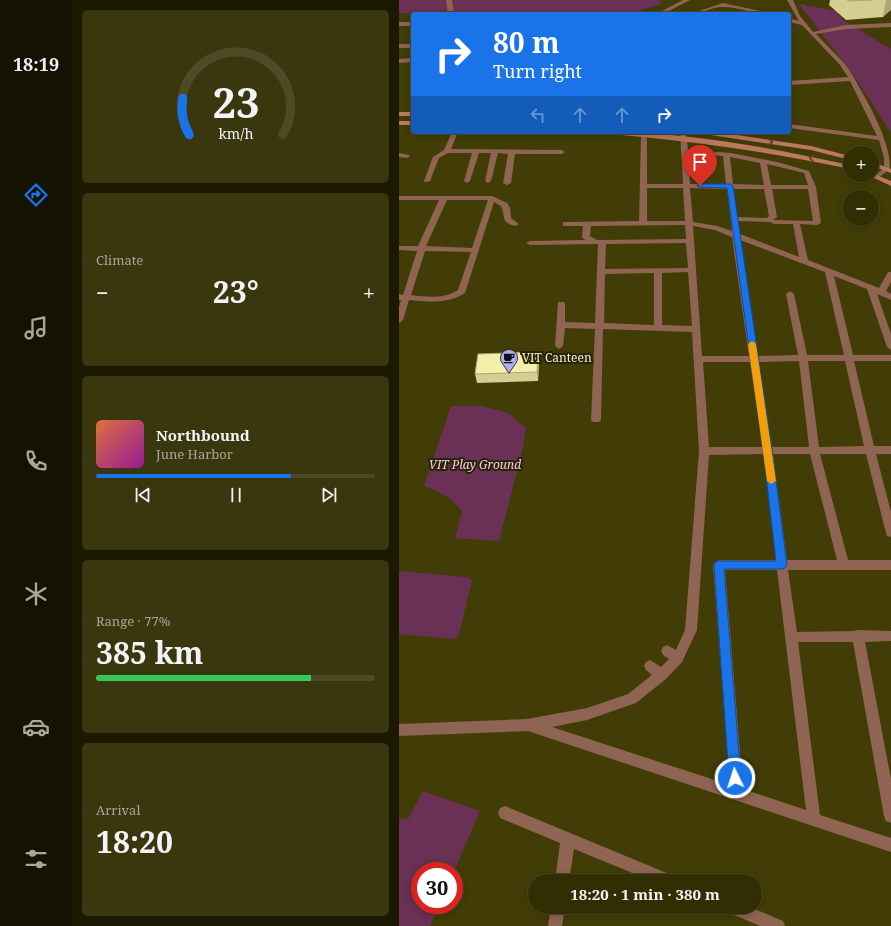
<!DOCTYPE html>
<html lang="en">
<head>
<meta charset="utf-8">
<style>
	:root { --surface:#322e04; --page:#3a360e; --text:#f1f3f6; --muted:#a8a89a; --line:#4d4a26; --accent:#1a73e8 }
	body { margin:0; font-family:"Noto Serif",serif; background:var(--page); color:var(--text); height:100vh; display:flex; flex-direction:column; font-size:15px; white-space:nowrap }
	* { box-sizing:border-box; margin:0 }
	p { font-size:13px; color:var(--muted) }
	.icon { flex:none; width:22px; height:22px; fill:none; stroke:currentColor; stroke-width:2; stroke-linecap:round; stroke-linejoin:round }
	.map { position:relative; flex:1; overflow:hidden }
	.panel { display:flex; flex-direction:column; gap:10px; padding:10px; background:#1c1902; width:327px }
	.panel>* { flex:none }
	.top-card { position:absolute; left:12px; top:12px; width:380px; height:122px; border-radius:4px; box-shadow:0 2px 10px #0003,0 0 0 1px var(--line); background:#1a73e8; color:#fff; overflow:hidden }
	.controls { position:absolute; left:444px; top:146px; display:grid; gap:8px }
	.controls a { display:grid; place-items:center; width:36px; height:36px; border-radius:50%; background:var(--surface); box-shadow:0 2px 10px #0003,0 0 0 1px var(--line); font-size:20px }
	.speed { position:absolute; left:12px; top:862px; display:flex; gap:8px; font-size:20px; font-weight:700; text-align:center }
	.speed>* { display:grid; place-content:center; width:52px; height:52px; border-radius:50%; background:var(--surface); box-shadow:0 2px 10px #0003,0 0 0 1px var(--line); line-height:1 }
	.speed .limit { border:6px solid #d22; background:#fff; color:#111 }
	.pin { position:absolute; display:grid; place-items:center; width:34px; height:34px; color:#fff; margin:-41px -17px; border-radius:50% 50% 50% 0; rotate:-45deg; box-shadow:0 0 4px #0007 }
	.pin .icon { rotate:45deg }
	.me { position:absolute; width:44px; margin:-22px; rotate:356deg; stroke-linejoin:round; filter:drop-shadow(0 0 3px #0008) }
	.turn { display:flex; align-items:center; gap:14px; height:84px; padding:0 16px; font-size:18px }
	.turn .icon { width:52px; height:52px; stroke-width:2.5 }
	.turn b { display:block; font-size:28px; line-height:34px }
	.lanes { display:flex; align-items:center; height:38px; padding:0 16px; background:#0003; justify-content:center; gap:20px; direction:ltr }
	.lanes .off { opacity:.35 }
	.big { font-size:30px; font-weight:700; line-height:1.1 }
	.panel .card { flex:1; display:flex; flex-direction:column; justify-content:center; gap:6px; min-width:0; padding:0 14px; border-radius:6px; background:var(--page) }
	.panel .dial { align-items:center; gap:0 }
	.dial svg { height:104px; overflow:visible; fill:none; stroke:var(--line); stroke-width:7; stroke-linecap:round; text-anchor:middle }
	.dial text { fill:var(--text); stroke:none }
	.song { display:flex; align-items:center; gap:12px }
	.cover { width:48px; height:48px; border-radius:6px; background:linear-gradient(135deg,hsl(20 70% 55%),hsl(300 70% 35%)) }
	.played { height:4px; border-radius:2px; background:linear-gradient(90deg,var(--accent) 70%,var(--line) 70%) }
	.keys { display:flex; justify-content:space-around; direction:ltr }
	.heat { display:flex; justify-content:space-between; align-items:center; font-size:22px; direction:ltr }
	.charge { height:6px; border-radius:3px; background:linear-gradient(90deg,#34c759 77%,var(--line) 0) }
	.trip { position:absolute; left:129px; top:874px; width:234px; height:40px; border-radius:20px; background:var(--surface); box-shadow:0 2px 10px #0003,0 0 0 1px var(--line); font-weight:700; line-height:40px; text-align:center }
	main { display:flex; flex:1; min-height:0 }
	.tab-bar { display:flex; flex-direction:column; width:72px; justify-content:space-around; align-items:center; background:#141202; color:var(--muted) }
	.tab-bar .icon { width:28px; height:28px }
	.tab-bar .selected { color:var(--accent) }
	.tab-bar b { font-size:18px; color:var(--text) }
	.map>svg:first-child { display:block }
</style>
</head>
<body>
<main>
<nav class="tab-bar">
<b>18:19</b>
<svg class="icon selected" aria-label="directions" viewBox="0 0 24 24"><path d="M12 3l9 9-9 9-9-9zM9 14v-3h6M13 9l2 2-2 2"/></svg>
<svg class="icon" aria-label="music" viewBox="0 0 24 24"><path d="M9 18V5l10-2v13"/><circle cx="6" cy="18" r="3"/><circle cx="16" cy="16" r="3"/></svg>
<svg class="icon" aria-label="phone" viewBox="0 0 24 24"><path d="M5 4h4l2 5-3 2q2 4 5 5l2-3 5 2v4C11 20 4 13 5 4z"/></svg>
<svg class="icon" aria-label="climate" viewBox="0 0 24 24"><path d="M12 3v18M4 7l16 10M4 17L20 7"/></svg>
<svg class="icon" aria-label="car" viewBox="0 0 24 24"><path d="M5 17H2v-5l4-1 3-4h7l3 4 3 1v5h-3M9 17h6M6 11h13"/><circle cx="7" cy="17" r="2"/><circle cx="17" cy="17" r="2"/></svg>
<svg class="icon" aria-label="filters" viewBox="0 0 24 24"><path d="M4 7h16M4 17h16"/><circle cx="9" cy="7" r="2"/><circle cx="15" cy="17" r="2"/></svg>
</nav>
<section class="panel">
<div class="card dial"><svg viewBox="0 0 100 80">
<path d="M14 69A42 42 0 1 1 86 69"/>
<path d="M14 69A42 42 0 0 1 9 41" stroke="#1a73e8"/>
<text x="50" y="56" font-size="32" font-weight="700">23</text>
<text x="50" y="72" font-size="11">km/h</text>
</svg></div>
<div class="card"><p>Climate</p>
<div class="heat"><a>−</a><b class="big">23°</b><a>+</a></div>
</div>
<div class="card">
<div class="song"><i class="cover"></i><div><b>Northbound</b><p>June Harbor</p></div></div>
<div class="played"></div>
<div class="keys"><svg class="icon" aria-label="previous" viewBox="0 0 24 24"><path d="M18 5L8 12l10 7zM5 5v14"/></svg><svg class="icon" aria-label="pause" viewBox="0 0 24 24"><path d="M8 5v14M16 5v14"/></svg><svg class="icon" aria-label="next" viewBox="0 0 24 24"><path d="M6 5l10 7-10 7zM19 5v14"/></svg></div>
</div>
<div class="card"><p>Range · 77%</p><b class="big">385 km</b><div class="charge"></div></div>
<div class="card"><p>Arrival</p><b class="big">18:20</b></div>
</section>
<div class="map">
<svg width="492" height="926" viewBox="0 0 492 926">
	<rect width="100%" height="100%" fill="#423d06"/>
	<g fill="#6a3055">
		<path d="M0,0H260L262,4L230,14L0,13Z"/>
		<path d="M400,4L437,11L444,20L492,49V133L454,74Z"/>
		<path d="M52,406H83L109,413L127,428L124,448L100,541L56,538L63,512C53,497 41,492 25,486Z"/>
		<path d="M0,571L67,577L73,580L60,635L54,639L0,634Z"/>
		<path d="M24,791L81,811L55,871H21V905H40L31,926H0V818L9,819Z"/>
	</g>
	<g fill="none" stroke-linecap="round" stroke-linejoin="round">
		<g fill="#8f6452" fill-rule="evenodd">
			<path d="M47,0H53L55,14H49Z"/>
			<path d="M284,0H291L268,12L263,11Z"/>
			<path d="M388,0H394L401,16L414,32L447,25L492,23V27L447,29L417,34L445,63L451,71C466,97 492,140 491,169L479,178L474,177L485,168V158L480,140L390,128V124L478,136L451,81L390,85V81L449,77L441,65L403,25L390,22V18L400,21Z"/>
			<path d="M324,3L366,12L369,14C354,14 340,7 325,7C314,6 303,14 291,14Z"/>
			<rect x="0" y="22" width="14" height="4"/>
			<rect x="0" y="44" width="14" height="4"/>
			<path d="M14,58V62L0,63V59Z"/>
			<path d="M53,132H59L52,149L163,150L166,152L163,154H116L112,183L108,185L104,183L109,154L99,153L92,181L89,183L86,181L92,153H80L71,181L68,183L65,181L73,153H49L40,158L31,181L26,182L25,181L34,157L45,150Z"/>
			<path d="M281,132H287L289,150L332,153L378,162L410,171L417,187L422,223L418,225L401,224L409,260L480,288L489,272H492V282L487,291L492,294V300L478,294L492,334V350L488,347L468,289L435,276L454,355H492V361H455L475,446H492V454H477L492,512V537L488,536L487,533L467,454H421L449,560H492V570H389L398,632L455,631L459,630L492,631V641L466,642L492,779V823L487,821L485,816L454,642H399L421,815L492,838V852L129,731L0,736V724L128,719L188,708L229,694L253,675L247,670L245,666L247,662L251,660L262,667L270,659L264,655L262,651L264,647L268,645L277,650L286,630L300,451L293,332L204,329L202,420L200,422H194L192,420L196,329L166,328L164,346L160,349L156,346L159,302H165L166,304V322L196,323L199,244L131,245L127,243L131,241L186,240L183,237L184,226H164V222H167L240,221L242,135L245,133L248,135V184H284ZM289,154L324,156L327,184H291ZM331,157L361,163L365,185L334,184ZM368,164L405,173L409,185H372ZM248,188H284L286,221H248ZM291,188L328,189L333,231L318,226L294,222ZM335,189H365L370,216L368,218L338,217ZM373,189H409L414,221L374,220L378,217ZM339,221L372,222L375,224H394L400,257L341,234ZM286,225L287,239L198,240L191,236L192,226ZM294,226L316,230L333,237L350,356H303ZM341,240L426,272L445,355H408L395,294L391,291L387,294L399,355L359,356ZM287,243L289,268L206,269L207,244ZM289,272L293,326L263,325V273ZM255,273V325L205,323L206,274ZM400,361L410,447H373L360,362ZM409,361H446L465,446L420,447ZM304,362H351L364,447H310ZM365,454L377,560H320L316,562L314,565L331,785L153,727L188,720L237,703L267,679L283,662L298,630L310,455ZM374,454H411L438,560H388ZM326,570H378L407,810L344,789Z"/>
			<path d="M0,153L10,155L11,156L8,158L0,157Z"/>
			<path d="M0,196H93L108,203L111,208L112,218L120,224L116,226C101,222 107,217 102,206L95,202L66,293C49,304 29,302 10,300L4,320L0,323V307L2,300H0V294L4,295L18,251L0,250V246H19L40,200H0ZM48,200H89L73,248L27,246ZM26,251L72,252L59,290C46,299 28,297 12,295Z"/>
			<path d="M106,806L275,876L277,881H253L175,849L170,881H156L161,843L101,818L99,813L101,808Z"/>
			<path d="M152,907H166L163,926H149Z"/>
			<path d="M326,907H351L384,921L386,926H361L328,912Z"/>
		</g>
		<g fill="#bc795d" fill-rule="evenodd">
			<rect x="0" y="112" width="14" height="4"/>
			<rect x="0" y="121" width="14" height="4"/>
			<path d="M209,132C290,132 372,148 451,165V169C372,152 293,141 212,134Z"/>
			<path d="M302,132H318L412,146L451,156V160L412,150L305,134Z"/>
			<path d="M473,162L492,169V173L473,166Z"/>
			<path d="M473,173L492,181V186L469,175H473Z"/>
		</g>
	</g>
	<g fill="#d4ce92">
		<path d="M431,0H492L484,17L447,20L430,5Z"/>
		<path d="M139,352L140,361L139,381L78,383L76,374Z"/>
	</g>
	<g fill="#aca777">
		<path d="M487,0H492V10L484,17Z"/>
		<path d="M139,352L140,361L139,381L138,372Z"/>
	</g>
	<g fill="#f6efaa" stroke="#aca777">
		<path d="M448,0H473L450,1Z"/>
		<path d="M139,352L138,372L76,374L79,354Z"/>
	</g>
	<defs><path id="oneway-chevron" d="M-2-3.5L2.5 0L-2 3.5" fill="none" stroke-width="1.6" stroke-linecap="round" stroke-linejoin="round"/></defs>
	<g stroke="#5b4225">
		<use href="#oneway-chevron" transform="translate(371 142) rotate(9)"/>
		<use href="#oneway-chevron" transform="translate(413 158) rotate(-167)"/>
	</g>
	<path fill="#1a73e8" stroke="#114b97" d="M299,184H331L334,186L373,450L388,565L386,568L383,569H325L342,778L341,782L336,784L332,782L330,778L315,565L316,562L320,561H377L364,450L328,188L301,187L298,186Z"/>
	<path fill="#f59e0b" d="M353,341L357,344L377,481L372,484L368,481L349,344Z"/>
	<defs>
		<symbol id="cafe-pin" viewBox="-11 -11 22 30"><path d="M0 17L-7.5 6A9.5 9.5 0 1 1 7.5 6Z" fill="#aeaefb" stroke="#272407"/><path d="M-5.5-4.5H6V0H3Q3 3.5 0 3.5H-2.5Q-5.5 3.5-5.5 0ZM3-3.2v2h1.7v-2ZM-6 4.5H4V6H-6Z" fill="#111"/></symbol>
	</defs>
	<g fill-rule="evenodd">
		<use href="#cafe-pin" x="100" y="348" width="20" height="27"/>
	</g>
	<g text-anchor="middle" stroke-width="4" stroke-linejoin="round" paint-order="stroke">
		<g font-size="12" fill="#f5f2d0" stroke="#272407" text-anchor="start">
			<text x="123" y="362">VIT Canteen</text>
		</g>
		<g font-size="12" font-style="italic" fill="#fccae6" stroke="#272407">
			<text x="76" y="469">VIT Play Ground</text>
		</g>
	</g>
</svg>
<div class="controls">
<a>+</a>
<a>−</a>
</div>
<div class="speed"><div class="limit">30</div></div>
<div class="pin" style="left:301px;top:186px;background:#d93025"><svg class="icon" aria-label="arrive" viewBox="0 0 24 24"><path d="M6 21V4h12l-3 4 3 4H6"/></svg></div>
<svg class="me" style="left:336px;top:778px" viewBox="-20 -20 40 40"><circle r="17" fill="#1a73e8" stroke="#fff" stroke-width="3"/><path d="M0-11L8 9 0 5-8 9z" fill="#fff"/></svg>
<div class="trip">18:20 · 1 min · 380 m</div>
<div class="top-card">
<div class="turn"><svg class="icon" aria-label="right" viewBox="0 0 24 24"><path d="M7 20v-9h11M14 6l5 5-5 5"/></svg><div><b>80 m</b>Turn right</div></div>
<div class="lanes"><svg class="icon off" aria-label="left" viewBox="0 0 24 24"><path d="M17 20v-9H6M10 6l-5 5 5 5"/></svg><svg class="icon off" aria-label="ahead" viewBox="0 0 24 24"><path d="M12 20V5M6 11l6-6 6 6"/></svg><svg class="icon off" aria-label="ahead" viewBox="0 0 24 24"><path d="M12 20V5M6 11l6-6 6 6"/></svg><svg class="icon" aria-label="right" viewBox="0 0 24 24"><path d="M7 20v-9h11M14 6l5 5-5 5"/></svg></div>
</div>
</div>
</main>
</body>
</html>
